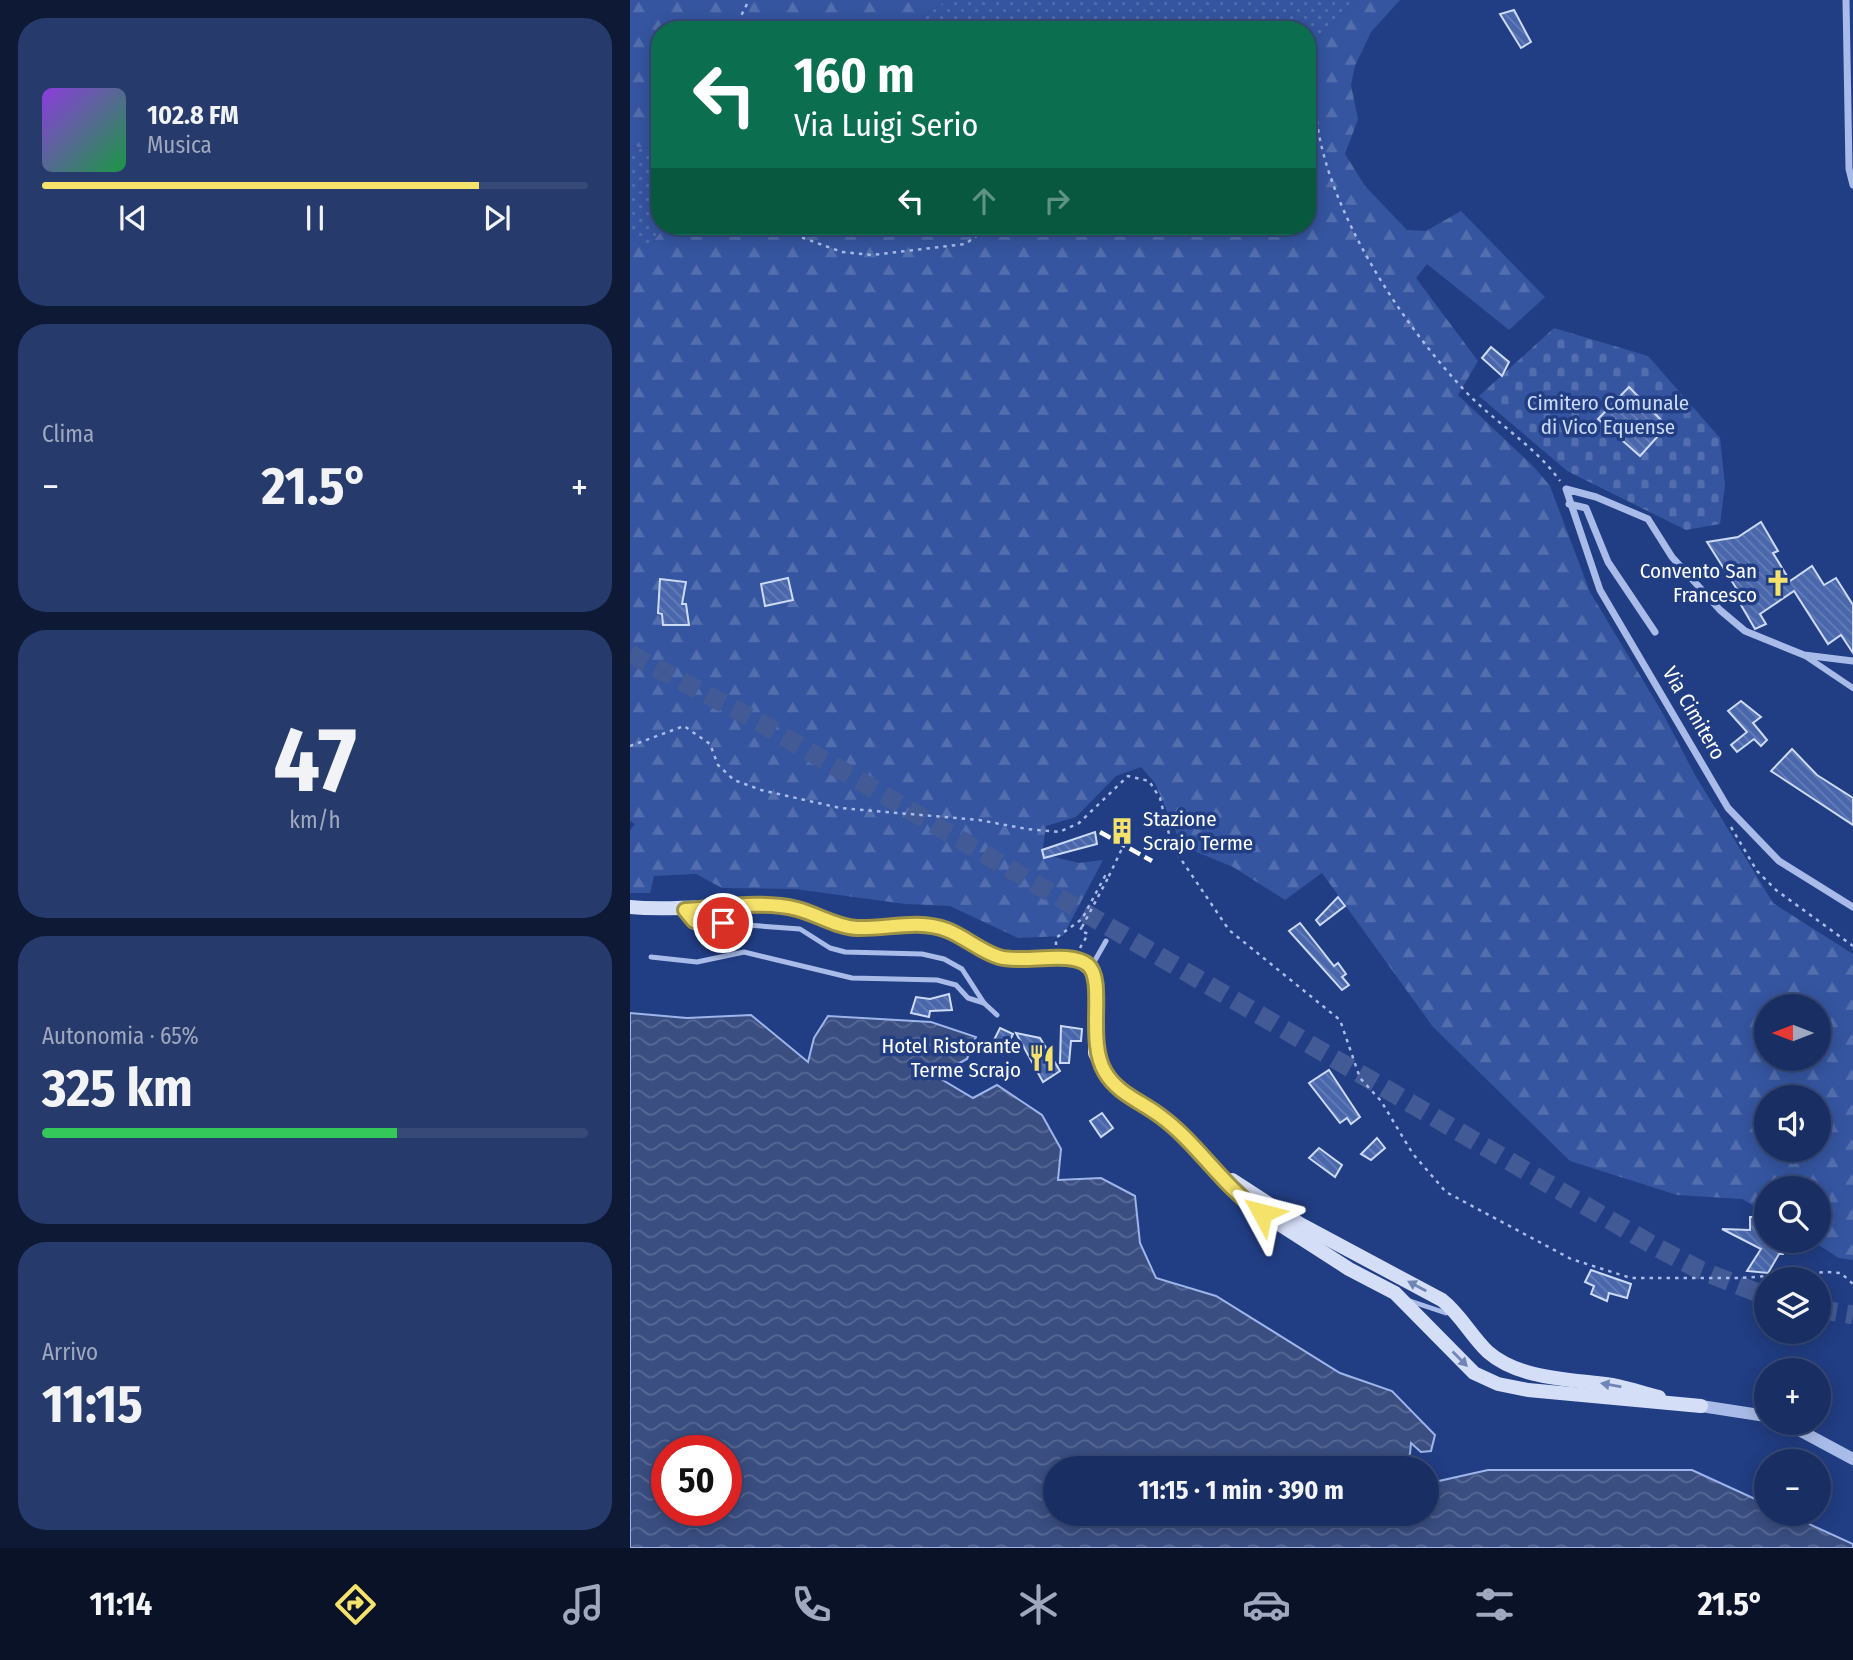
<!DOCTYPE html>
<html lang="it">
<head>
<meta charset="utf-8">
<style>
	:root { --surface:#192e62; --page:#263a6b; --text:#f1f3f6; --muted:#9fa8be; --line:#374a77; --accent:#f5e26b }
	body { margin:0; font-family:"Fira Sans Condensed",sans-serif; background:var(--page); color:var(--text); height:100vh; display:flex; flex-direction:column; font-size:26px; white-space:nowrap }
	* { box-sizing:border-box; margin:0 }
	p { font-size:23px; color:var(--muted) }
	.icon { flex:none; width:38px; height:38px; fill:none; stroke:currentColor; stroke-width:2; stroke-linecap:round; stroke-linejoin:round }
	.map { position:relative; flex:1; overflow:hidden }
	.sheet { display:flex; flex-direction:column; gap:18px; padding:18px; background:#0e1936; width:630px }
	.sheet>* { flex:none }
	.top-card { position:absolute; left:21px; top:21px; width:665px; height:214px; border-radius:28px; box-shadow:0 4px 18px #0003,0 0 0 2px var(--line); background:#0b6e4f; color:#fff; overflow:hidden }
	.needle { width:46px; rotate:270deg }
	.controls { position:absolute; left:1124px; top:994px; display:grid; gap:14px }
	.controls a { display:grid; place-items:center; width:77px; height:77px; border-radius:50%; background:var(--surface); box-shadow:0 4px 18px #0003,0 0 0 2px var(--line); font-size:35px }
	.speed { position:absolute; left:21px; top:1435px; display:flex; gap:14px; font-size:35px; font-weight:700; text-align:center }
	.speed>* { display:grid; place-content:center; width:91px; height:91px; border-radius:50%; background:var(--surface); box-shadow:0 4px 18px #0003,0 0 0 2px var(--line); line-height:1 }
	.speed .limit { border:10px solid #d22; background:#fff; color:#111 }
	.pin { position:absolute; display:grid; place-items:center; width:60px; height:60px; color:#fff; margin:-30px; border:4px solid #fff; border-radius:50%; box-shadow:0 2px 7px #0007 }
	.me { position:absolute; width:77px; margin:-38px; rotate:308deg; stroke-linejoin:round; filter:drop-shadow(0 0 5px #0008) }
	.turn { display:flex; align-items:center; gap:24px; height:147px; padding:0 28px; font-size:32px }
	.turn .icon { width:91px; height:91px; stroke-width:2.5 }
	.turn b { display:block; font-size:49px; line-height:60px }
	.lanes { display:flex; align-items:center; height:66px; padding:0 28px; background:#0003; justify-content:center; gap:35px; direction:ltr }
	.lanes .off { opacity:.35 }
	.big { font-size:52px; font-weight:700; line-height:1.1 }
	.sheet .widget { flex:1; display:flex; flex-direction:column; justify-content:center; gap:10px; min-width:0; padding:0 24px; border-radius:28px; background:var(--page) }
	.sheet .dial { align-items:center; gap:0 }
	.dial b { font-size:91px; line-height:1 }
	.song { display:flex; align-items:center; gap:21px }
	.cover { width:84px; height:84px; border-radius:10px; background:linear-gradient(135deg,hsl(270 70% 55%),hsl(140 70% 35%)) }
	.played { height:7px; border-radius:4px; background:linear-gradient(90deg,var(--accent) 80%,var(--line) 80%) }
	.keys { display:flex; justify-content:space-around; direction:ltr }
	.heat { display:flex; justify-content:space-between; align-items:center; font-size:38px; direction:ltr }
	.charge { height:10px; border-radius:5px; background:linear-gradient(90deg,#34c759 65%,var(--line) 0) }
	.trip { position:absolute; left:413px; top:1456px; width:396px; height:70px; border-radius:35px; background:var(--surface); box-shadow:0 4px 18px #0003,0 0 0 2px var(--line); font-weight:700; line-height:70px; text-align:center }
	.dock { display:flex; height:112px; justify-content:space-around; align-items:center; background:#0a1227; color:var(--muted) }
	.dock .icon { width:49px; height:49px }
	.dock .current { color:var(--accent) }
	.dock b { font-size:32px; color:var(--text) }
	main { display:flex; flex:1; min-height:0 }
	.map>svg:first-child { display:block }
</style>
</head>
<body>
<main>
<section class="sheet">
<div class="widget">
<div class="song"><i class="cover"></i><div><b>102.8 FM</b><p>Musica</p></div></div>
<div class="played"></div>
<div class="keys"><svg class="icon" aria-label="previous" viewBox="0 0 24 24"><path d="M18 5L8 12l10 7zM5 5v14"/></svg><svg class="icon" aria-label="pause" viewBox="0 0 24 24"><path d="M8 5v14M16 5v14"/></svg><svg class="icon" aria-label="next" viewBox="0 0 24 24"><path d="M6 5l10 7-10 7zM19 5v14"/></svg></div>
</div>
<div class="widget"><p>Clima</p>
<div class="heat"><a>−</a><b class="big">21.5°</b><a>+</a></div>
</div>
<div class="widget dial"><b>47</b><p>km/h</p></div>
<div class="widget"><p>Autonomia · 65%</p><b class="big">325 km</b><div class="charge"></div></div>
<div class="widget"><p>Arrivo</p><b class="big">11:15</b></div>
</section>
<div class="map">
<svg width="1223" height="1548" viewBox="0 0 1223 1548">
	<defs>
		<pattern id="grass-dots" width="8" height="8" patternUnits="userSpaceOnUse" patternTransform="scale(1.75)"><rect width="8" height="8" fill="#3555a0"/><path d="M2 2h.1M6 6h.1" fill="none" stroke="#536eae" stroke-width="1.8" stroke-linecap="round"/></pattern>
		<pattern id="forest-firs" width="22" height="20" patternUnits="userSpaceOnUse" patternTransform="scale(1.75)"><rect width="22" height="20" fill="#3555a0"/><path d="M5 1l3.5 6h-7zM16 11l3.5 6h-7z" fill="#536eae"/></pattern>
		<pattern id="cemetery-stones" width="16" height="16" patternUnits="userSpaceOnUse" patternTransform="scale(1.75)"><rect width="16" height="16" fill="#3555a0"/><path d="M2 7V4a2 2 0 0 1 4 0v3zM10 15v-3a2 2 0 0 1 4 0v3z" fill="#536eae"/></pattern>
		<pattern id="water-waves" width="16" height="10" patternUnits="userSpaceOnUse" patternTransform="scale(1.75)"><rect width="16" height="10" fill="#3a4e82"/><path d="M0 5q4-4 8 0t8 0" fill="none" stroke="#586995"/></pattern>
		<pattern id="building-back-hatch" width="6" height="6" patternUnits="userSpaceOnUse" patternTransform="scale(1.75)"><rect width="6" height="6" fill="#4a67ac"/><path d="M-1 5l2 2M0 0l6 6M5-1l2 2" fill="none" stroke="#657eb8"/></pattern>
	</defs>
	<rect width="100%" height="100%" fill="#213d83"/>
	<g fill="url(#grass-dots)">
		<path d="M317,0H724L677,50V30H274Z"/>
		<path d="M0,146L30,149V226H35L17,250L0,233Z"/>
	</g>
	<g fill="url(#forest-firs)" fill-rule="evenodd">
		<path d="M0,0H317L274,30H30V149L0,146Z"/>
		<path d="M724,0H770L741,32L725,66L721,85L728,119L715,154L735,186L777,230L796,231L831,211L915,297L879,330L797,264L786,278L848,361L828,395L904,467L920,486L960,592L1032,712L1065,775L1143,903L1223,954V1260L1209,1258L1182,1241H1188V1188H1136V1212L1132,1211L1112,1199L1047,1195L940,1161L803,1027L692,873L655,900L603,867L552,846L525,783L511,767L486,776L446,817L416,826L412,854L449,863L473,860L433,936L388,938L320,906L275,904L165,889L92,888L66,874L24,876L20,893H0V830L5,824L0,821V233L17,250L35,226H677V50ZM1136,1006H1188V1059H1136ZM1136,1097H1188V1150H1136Z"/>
	</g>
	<path fill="url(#cemetery-stones)" d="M924,328L1018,356L1090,438L1095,485L1090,524L1056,530L937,471L849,396Z"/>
	<path fill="url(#water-waves)" stroke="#9db5ea" stroke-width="2" fill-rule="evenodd" d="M0,1013L57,1018L121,1015L178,1062L184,1038L198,1016L301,1022L346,1037L337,1059L306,1076L343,1098L367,1085L412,1115L431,1149L428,1180L471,1178L505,1196L510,1243L526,1278L586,1296L710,1373L762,1391L805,1435L801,1451L791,1452L781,1443L780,1454L771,1463L783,1468H425V1514H796V1500L809,1481L858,1470H1062L1136,1504V1514H1157L1223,1544V1548H0ZM37,1451H96V1510H37Z"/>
	<g fill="url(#building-back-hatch)" stroke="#cddaf6" stroke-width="2">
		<path d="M884,10L901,42L891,48L870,14Z"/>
		<path d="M861,347L879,362L872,376L852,358Z"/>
		<path d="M999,387L1037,426L1010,456L968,419Z"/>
		<path d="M1131,522L1148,551L1143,553L1160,581L1182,566L1194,585L1206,578L1223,605V653L1211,635L1198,644L1164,591L1130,614L1136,624L1125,629L1111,605L1115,602L1077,542L1108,537Z"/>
		<path d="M158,578L163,600L135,606L131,584Z"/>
		<path d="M30,579L56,582L52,604H56L59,625H33L32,614L28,613Z"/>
		<path d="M1111,701L1131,717L1123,723L1137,740L1131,746L1124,739L1107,752L1101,745L1117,732L1098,711Z"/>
		<path d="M1162,749L1187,775L1223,798V825L1141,771Z"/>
		<path d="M465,832L467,844L414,858L412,850Z"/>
		<path d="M708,897L715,906L690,925L686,920Z"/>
		<path d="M670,923L704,966L708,963L716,974L712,977L719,985L712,990L659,931Z"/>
		<path d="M319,994L322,1010L300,1011L299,1017L281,1013L286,997L300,999Z"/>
		<path d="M431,1026L452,1029L451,1041H441L439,1063H430Z"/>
		<path d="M370,1028L383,1034L373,1055L360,1048Z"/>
		<path d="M386,1033L410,1038L430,1071L413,1082Z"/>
		<path d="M699,1070L730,1117L721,1124L717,1118L710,1123L679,1083Z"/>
		<path d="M472,1113L483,1128L471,1137L460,1121Z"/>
		<path d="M747,1138L755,1148L741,1160L731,1154Z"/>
		<path d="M689,1148L712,1165L705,1177L679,1158Z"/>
		<path d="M1120,1217H1132V1221H1136V1241H1155L1153,1254H1149L1138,1273L1117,1271L1131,1249L1092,1229L1120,1230Z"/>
		<path d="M961,1270L1001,1284L997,1298L979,1293L977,1301L961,1294L964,1286L955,1282Z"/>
	</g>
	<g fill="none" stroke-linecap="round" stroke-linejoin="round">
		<g stroke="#425a96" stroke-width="19" stroke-dasharray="19 10" stroke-linecap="butt">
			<path d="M0,654L129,722L1026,1247L1070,1270L1136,1296"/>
			<path d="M1188,1309L1223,1315"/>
		</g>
		<g stroke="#a9bce9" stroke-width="2.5" stroke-dasharray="3.5 5" stroke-linecap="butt">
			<path d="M104,30L119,0"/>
			<path d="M677,96L685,95C685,194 770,323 837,393C867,424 905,446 930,481"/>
			<path d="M140,226L212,252L242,255L335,244L361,226"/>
			<path d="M0,746L54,726L80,744L88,765L104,780L131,790L210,808L349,820L397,829L429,832L449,823L498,776L519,781L530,798L542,846L599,930L710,1020L730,1078L751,1101L783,1154L816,1192L941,1259L1001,1278H1110L1196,1272L1211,1273L1223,1284"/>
			<path d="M1101,827L1127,871L1146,890L1223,946"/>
			<path d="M426,945V938L452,919L475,876L478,878L497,838"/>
			<path d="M450,948L458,934L450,930L452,927"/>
		</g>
		<g stroke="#a9bce9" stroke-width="5">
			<path d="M55,910L63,921L170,929L200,948L215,952L292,954L314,959L332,969L354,1003L367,1015"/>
			<path d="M21,957L67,962L114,952L222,978L307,980L326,985L338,998L354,1003"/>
			<path d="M460,969L476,941"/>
			<path d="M780,1301L816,1313"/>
		</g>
		<path stroke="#a9bce9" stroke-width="6" d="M1174,655L1223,688"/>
		<g stroke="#a9bce9" stroke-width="7">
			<path d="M1216,0L1219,169L1223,185"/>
			<path d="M939,504L956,508L978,562L1025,632"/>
			<path d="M1223,661L1174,655L1115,631L1090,610L1042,557L1018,519L966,497L936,489L970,590L1098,808L1149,861L1223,907"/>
		</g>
		<g stroke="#a9bce9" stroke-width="12">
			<path d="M1071,1406L1136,1416"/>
			<path d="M1156,1423L1223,1459"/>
		</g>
		<g stroke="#d4def7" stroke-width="14">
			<path d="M0,907C50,912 100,902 150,906C177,909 200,927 227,928C252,930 276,921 302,926C327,932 345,950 370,957C401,965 443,945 465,975V1053L475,1073L490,1090L530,1115L557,1138L615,1202L719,1269L765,1293L844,1373L868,1384L898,1390L1071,1406"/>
			<path d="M602,1180L670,1224L812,1300C831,1315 841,1336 858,1352C890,1380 942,1379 982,1385C998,1388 1013,1393 1029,1397"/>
		</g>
		<path stroke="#fff" stroke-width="4.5" stroke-dasharray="12 5" stroke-linecap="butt" d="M470,832L522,861"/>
		<path stroke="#a9bce9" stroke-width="2.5" stroke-dasharray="3.5 5" stroke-linecap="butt" d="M452,927L478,878"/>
	</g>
	<defs><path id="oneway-solid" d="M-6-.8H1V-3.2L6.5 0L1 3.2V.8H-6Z" transform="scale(1.75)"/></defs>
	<g fill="#7285b7">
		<use href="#oneway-solid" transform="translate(787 1286) rotate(-152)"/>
		<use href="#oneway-solid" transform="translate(830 1359) rotate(45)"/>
		<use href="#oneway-solid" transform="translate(981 1385) rotate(-170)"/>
	</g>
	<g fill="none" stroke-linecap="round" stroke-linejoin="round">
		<defs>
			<path id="route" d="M93,923L64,921L55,910C91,908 132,900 167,909C187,914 206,927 227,928C258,929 287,919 317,930C335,937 350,951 369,957C393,964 440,950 458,965C476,981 456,1041 475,1072C487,1093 510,1101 529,1115C568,1143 592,1186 632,1213"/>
		</defs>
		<use href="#route" stroke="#9f9346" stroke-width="18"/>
		<use href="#route" stroke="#f5e26b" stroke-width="12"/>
	</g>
	<defs>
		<symbol id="church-bare" viewBox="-9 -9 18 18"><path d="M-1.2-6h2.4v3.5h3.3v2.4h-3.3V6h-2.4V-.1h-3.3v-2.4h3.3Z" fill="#f5e26b" stroke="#213d83" stroke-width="2.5" paint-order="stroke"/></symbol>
		<symbol id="building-bare" viewBox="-9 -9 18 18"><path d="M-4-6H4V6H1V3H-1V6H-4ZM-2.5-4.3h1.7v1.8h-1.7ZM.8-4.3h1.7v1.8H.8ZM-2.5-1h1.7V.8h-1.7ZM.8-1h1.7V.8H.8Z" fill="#f5e26b" stroke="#213d83" stroke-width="2.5" paint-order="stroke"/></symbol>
		<symbol id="restaurant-bare" viewBox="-9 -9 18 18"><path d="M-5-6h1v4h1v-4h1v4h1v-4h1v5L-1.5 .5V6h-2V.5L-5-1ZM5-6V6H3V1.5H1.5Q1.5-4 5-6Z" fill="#f5e26b" stroke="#213d83" stroke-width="2.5" paint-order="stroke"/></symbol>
	</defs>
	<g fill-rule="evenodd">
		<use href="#church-bare" x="1129" y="564" width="38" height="38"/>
		<use href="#building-bare" x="473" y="812" width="38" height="38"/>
		<use href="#restaurant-bare" x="393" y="1039" width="38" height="38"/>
	</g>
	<g text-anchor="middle" stroke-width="7" stroke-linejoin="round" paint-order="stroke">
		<g font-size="21" fill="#cddaf6" stroke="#213d83">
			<text x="978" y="410">Cimitero Comunale<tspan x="978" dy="24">di Vico Equense</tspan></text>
		</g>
		<g font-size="21" fill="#fff" stroke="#213d83" text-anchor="end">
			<text x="1127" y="578">Convento San<tspan x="1127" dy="24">Francesco</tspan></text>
			<text x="513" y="826" text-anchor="start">Stazione<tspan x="513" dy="24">Scrajo Terme</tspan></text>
			<text x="391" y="1053">Hotel Ristorante<tspan x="391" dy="24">Terme Scrajo</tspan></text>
		</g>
		<g font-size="21" fill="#fff" stroke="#213d83">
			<text transform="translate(1064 713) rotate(60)" y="7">Via Cimitero</text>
		</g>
	</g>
</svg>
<div class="controls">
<a><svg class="needle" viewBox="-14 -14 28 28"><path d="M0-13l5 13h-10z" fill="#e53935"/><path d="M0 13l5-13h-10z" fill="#9fa8be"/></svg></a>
<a><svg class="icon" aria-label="sound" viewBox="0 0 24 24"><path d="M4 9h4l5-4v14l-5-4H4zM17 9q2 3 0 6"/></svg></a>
<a><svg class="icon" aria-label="search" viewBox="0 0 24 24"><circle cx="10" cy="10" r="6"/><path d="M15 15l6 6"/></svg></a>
<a><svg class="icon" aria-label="layers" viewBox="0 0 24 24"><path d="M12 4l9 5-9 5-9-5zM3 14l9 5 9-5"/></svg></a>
<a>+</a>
<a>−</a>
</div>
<div class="speed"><div class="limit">50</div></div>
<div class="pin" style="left:93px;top:923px;background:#d93025"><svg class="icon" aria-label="arrive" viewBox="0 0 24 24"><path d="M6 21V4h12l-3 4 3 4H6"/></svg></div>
<svg class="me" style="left:632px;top:1213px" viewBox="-20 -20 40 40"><path d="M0-17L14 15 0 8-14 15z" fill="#f5e26b" stroke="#fff" stroke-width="4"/></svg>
<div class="trip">11:15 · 1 min · 390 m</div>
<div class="top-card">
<div class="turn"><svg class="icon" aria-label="left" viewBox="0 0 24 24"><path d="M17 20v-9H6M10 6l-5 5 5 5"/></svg><div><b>160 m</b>Via Luigi Serio</div></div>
<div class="lanes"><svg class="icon" aria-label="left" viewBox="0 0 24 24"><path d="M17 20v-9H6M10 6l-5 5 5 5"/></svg><svg class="icon off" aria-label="ahead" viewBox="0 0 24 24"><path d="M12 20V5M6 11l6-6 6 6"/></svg><svg class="icon off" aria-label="right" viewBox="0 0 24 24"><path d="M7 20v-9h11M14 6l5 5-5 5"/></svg></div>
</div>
</div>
</main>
<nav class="dock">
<b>11:14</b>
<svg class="icon current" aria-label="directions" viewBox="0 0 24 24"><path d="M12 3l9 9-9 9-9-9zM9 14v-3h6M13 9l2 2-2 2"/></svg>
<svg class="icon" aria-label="music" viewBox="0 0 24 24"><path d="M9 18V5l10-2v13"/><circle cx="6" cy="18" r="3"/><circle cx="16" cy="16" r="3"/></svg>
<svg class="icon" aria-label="phone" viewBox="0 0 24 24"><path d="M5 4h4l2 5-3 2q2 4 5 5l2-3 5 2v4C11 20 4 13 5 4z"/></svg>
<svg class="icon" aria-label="climate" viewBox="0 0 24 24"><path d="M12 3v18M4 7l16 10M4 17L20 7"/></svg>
<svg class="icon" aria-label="car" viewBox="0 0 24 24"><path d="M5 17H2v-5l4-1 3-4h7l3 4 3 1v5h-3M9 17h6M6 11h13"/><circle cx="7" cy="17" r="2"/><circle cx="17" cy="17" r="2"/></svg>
<svg class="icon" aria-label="filters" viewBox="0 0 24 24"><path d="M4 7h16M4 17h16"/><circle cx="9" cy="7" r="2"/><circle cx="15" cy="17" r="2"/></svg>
<b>21.5°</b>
</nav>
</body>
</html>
